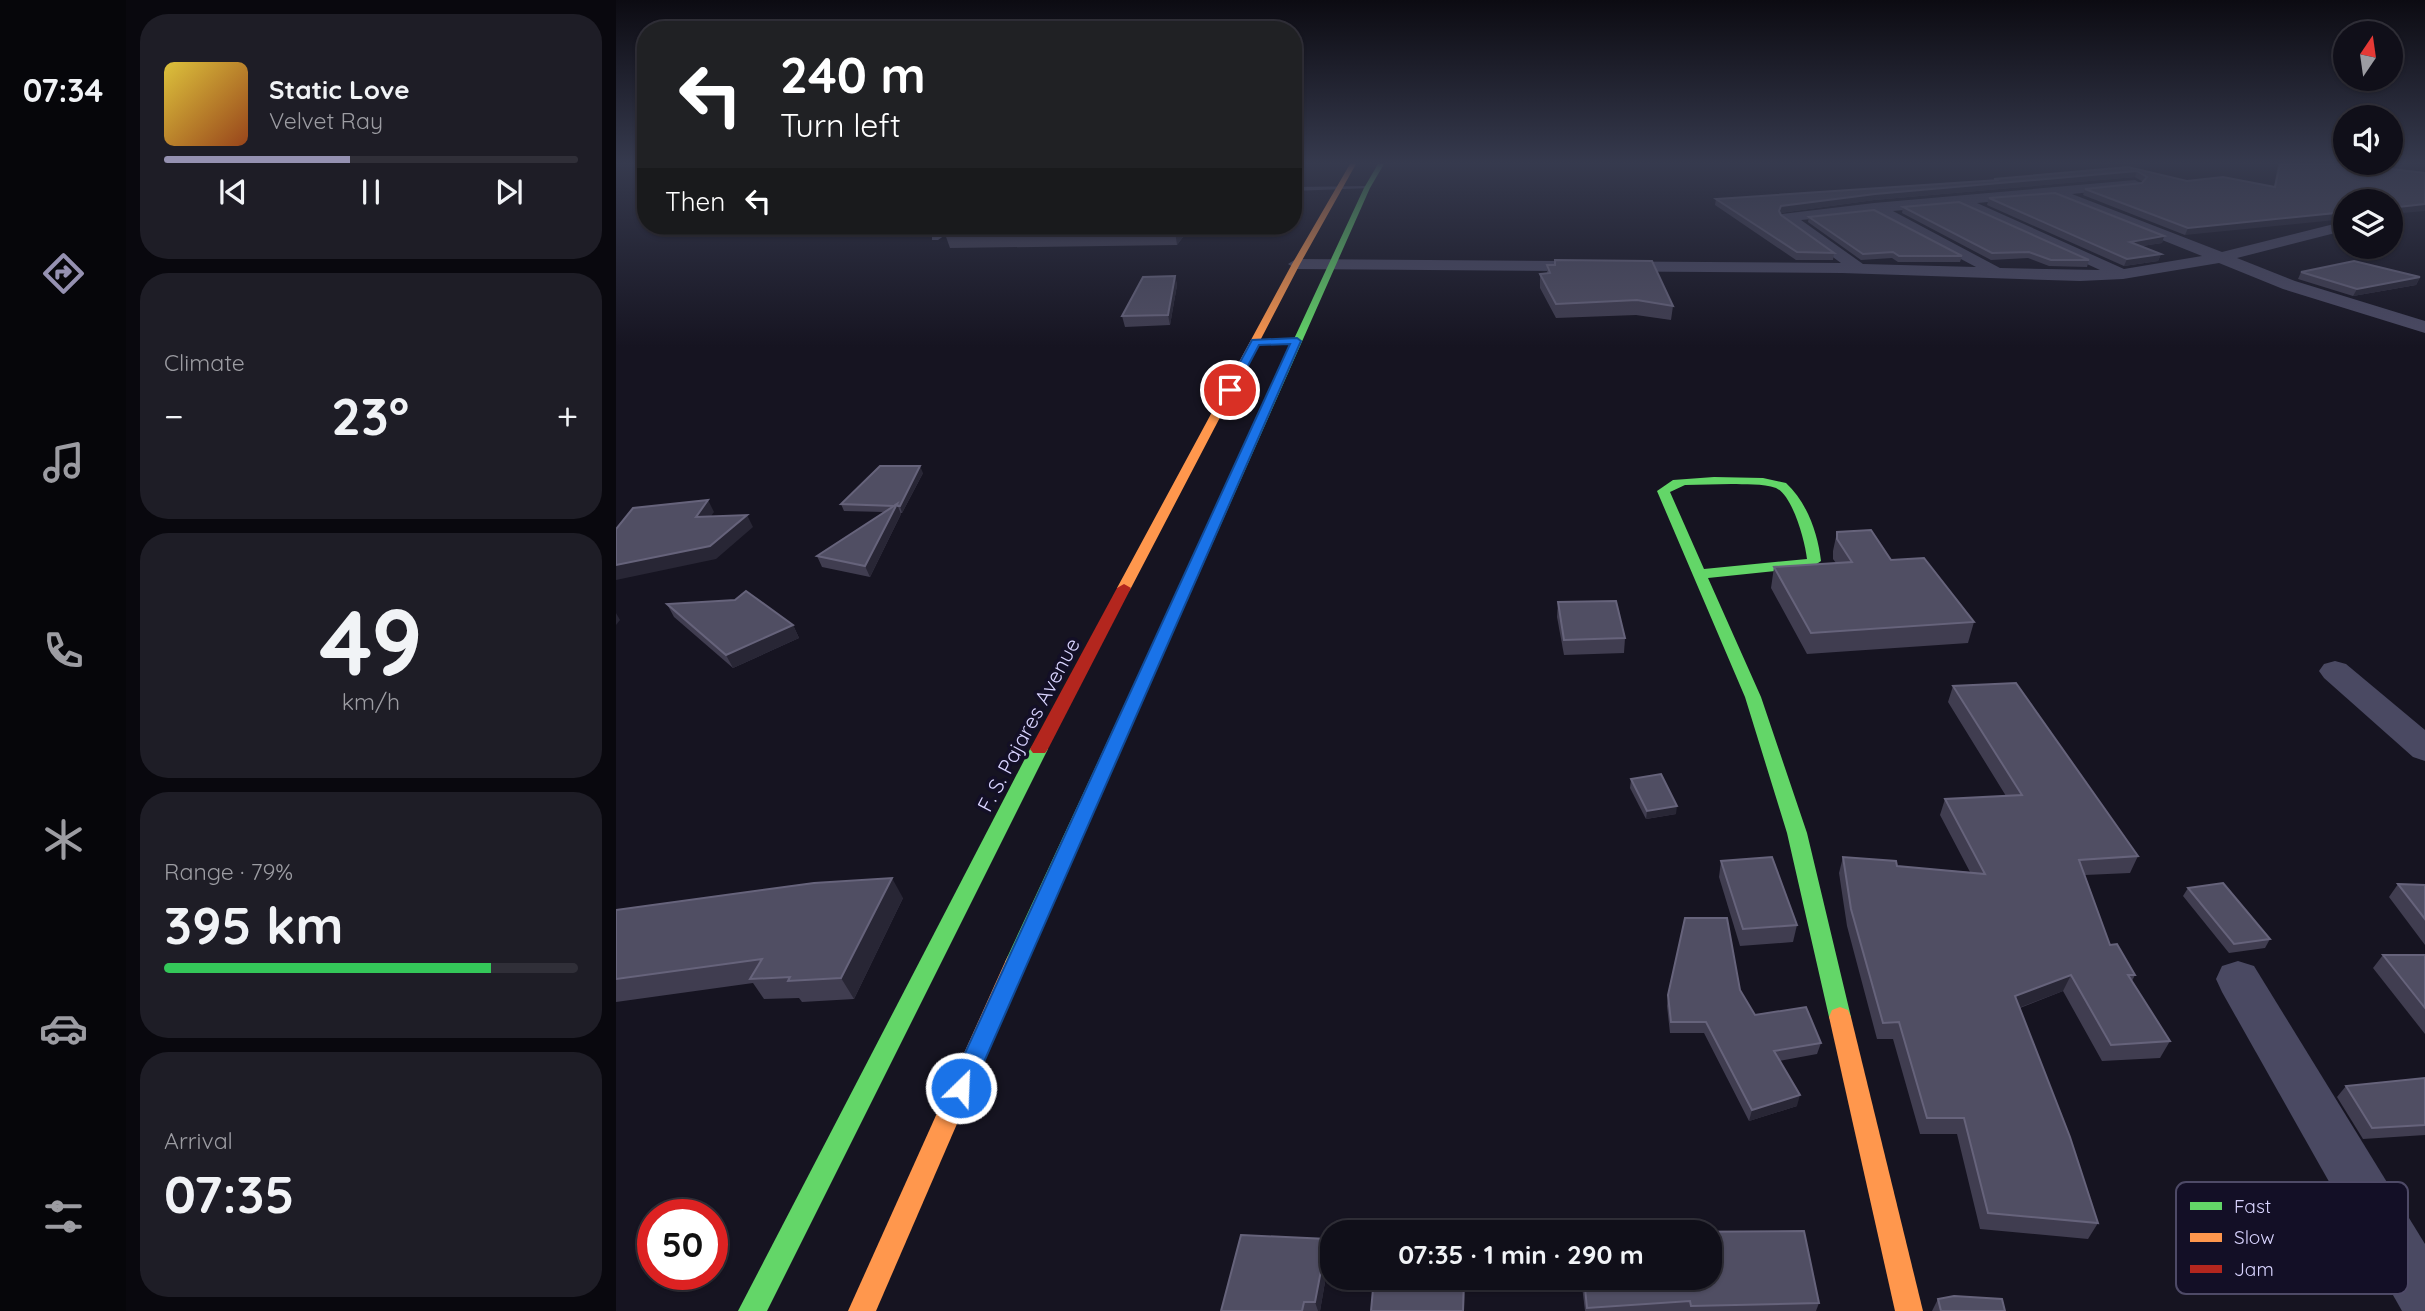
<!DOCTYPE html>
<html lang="en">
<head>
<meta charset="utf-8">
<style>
	:root { --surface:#100f19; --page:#1e1d26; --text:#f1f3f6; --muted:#9c9ca2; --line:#302f38; --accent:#9591b1 }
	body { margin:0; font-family:Quicksand,sans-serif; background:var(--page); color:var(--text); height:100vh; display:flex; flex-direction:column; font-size:26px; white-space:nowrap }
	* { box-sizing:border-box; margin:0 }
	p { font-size:23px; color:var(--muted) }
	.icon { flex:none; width:38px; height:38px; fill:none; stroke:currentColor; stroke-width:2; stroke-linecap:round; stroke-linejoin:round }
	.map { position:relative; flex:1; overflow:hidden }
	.drawer { display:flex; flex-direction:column; gap:14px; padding:14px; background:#09080e; width:490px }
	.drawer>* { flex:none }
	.banner { position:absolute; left:21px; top:21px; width:665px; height:214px; border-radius:28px; box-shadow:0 2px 5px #0004,0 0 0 2px var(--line); background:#202124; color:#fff; overflow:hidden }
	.needle { width:46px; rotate:13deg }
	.fabs { position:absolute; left:1717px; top:21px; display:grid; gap:14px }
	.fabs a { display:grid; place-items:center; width:70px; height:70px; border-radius:50%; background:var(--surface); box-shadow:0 2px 5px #0004,0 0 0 2px var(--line); font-size:35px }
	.speed { position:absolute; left:21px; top:1199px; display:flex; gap:14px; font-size:35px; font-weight:700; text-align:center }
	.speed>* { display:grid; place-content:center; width:91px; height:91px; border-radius:50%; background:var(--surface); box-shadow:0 2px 5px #0004,0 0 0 2px var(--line); line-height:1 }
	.speed .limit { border:10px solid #d22; background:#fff; color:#111 }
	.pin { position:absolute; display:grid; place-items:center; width:60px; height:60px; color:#fff; margin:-30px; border:4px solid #fff; border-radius:50%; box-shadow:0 2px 7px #0007 }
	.me { position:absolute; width:77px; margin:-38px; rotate:24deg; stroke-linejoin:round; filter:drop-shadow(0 0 5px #0008) }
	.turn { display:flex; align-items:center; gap:24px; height:147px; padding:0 28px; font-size:32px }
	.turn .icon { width:91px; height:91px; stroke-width:2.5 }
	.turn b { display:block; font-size:49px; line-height:60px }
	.then { display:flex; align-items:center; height:66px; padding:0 28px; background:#0003; gap:14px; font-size:26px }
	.big { font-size:52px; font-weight:800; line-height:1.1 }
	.drawer .card { flex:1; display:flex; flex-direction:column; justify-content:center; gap:10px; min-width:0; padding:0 24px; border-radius:28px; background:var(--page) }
	.drawer .dial { align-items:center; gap:0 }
	.dial b { font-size:91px; line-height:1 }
	.song { display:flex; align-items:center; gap:21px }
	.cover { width:84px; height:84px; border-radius:10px; background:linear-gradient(135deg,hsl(50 70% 55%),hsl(20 70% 35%)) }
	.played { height:7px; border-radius:4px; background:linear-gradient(90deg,var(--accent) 45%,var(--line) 45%) }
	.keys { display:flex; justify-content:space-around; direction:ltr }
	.heat { display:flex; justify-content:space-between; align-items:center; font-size:38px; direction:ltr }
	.charge { height:10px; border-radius:5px; background:linear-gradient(90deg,#34c759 79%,var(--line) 0) }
	.trip { position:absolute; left:704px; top:1220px; width:402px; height:70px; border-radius:28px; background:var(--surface); box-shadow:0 2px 5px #0004,0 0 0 2px var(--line); font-weight:800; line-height:70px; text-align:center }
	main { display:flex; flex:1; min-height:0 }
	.tabs { display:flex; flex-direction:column; width:126px; justify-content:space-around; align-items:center; background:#06060a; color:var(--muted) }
	.tabs .icon { width:49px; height:49px }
	.tabs .active { color:var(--accent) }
	.tabs b { font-size:32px; color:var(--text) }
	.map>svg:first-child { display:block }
</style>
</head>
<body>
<main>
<nav class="tabs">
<b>07:34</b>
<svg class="icon active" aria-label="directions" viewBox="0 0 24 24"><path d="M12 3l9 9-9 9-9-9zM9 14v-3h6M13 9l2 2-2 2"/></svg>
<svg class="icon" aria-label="music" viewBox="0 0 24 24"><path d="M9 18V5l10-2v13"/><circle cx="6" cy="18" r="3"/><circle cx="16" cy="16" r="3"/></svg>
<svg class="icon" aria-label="phone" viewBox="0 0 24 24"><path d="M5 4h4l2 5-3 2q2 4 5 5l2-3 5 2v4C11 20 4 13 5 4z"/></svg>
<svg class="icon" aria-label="climate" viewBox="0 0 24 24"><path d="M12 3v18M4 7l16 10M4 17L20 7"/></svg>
<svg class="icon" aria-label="car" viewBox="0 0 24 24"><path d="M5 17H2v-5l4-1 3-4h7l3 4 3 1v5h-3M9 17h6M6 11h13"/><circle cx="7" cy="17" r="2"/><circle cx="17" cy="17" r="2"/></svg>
<svg class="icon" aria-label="filters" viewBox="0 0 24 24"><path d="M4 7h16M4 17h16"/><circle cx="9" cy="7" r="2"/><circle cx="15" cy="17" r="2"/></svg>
</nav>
<section class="drawer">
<div class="card">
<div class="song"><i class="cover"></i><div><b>Static Love</b><p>Velvet Ray</p></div></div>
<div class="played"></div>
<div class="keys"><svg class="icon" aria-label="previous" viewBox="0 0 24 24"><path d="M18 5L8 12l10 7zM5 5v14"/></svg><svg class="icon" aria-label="pause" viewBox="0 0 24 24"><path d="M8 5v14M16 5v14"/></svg><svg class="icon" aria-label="next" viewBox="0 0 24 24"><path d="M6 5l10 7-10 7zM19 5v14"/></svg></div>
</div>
<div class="card"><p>Climate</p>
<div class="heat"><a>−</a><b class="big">23°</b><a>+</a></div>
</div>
<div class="card dial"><b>49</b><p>km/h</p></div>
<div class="card"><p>Range · 79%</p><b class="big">395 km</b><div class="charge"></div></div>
<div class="card"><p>Arrival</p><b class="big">07:35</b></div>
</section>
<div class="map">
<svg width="1809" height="1311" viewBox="0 0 1809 1311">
	<rect width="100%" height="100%" fill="#161421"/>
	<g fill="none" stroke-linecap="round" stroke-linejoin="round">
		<g fill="#4a4962" fill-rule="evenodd">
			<path d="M677,187L751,186L754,188L677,191Z"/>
			<path d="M333,226H342L322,240H316V236Z"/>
		</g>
		<g fill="#4a4962" fill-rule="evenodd">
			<path d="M1519,180L1526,184L1524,187L1456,194L1606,252L1718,224L1723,226L1726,229L1723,232L1621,258L1679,281L1809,321V333L1667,289L1603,263L1507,279L1464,281L1226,273L680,269L672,264L680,259L1225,263L1166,220L1164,217L1166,214L1258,203ZM1438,196L1439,197L1586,256L1508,269L1361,203ZM1342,205L1484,270L1384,268L1277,211ZM1258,213L1360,267L1247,264L1185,220Z"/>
			<path d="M1719,661L1730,664L1809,730V761L1797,757L1708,678L1703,671L1708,664Z"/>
			<path d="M1622,961L1638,966L1809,1244V1311H1786L1606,992L1600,979L1606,966Z"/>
		</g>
		<g fill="#63d668" fill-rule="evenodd">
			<path d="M762,164H768L754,188L411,962L408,968L400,971L392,968L389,962L748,188Z"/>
			<path d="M1098,477L1147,478L1170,483C1191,502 1202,534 1205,561L1196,567L1092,578L1145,697L1191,833L1235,1017L1232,1024L1224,1027L1216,1024L1213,1017L1171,833L1129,697L1041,491L1057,480ZM1115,484C1128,485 1147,483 1160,488C1177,496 1189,541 1191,559L1088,569L1054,492L1069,485Z"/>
			<path d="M423,743L429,745L432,749L151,1311H122L414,749L417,745Z"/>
		</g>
		<g fill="#ff974d" fill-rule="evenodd">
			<path d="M734,164H740L684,264L515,588L513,591H503L501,588L676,264Z"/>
			<path d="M400,953L408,956L411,962L260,1311H232L389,962L392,956Z"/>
			<path d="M1224,1007L1232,1010L1235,1017L1307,1311H1279L1213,1017L1216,1010Z"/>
		</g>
		<path fill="#b3261e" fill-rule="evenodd" d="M508,584L515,588L432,749L429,753H417L414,749L501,588Z"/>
	</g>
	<g fill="#403d50">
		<path d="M1662,164H1734L1569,235L1467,195L1469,189L1527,182L1519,177L1258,200L1164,213L1165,215L1218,253L1217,260H1180L1099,205L1100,199L1378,181V179L1512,167L1571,181L1658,187Z"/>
		<path d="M1373,198L1548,236L1546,243L1526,246L1545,254L1542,261L1508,266L1371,205Z"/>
		<path d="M1287,207L1473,260L1471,267L1433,266L1412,258L1375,260L1286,213Z"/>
		<path d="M1193,217L1346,256L1344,262H1282L1276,258L1245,260L1192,222Z"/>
		<path d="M575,226L561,245L334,248L329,234Z"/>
		<path d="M931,265L1057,306L1055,320L1020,315L940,318L924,288V274L931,273Z"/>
		<path d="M1685,272L1804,277L1800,285L1737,296L1682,279Z"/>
		<path d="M559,276L561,285L554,325L509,327L506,316Z"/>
		<path d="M307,473L286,513H285V514L254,577L206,567L201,556L268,512L228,511L225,504Z"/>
		<path d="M1221,532L1275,560L1358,622L1352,643L1191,654L1155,588L1158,567L1220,563L1217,559V551Z"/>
		<path d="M942,602L1009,638L1008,653L948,655L941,617Z"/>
		<path d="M51,604L177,625L183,638L117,668L58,617Z"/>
		<path d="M1337,686L1522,856L1514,873L1469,875L1494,945L1519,975L1516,981L1554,1041L1544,1058L1486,1061L1447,991L1404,1008L1482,1223L1472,1239L1364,1229L1341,1134H1304L1277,1039H1261L1231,926L1223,873L1227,857L1281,866L1354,872L1324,815L1329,799L1390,796L1332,702Z"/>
		<path d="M1015,779L1060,814L1030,819L1014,788Z"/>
		<path d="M1105,861L1181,925L1177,942L1124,946L1103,877Z"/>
		<path d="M1782,884L1809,885V945L1773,897Z"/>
		<path d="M1572,888L1654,939L1649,948L1613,953L1567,896Z"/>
		<path d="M287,898L238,999L186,1002L183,998L148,999L137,983L0,1002V910Z"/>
		<path d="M1767,955H1809V1034L1757,968Z"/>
		<path d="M1124,990L1139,1015L1205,1043L1201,1054L1163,1061L1181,1106L1133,1121L1088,1033H1054L1051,1006L1052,995Z"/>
		<path d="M1809,1078V1135L1747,1139L1721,1097L1730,1086Z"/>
		<path d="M711,1239L714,1253L704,1311H605Z"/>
		<path d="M965,1278H1094L1203,1303L1200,1311H969Z"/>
		<path d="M1322,1299L1389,1311H1316Z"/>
	</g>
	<g fill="#282635">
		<path d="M1521,171L1519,177L1258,200L1164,213L1163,211L1165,206L1259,194Z"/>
		<path d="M1809,204V211L1774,214V208Z"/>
		<path d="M1729,212V219L1569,235L1572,228Z"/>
		<path d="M562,226H575L561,245L559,231Z"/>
		<path d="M1548,236L1546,243L1512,248L1514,242Z"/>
		<path d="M1545,254L1542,261L1508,266L1511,259Z"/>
		<path d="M559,276L561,285L554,325L552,315Z"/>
		<path d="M1804,277L1800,285L1737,296L1741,289Z"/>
		<path d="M304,466L307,473L286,513L284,506Z"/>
		<path d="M92,500L98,512L86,529L80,517Z"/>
		<path d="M281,504L285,514L254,577L249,566Z"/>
		<path d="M131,515L137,527L100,559L0,580V565Z"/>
		<path d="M0,613L4,620L0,625Z"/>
		<path d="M177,625L183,638L117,668L110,655Z"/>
		<path d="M1061,806L1060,814L1030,819L1031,811Z"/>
		<path d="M276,878L287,898L238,999L225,978Z"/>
		<path d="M1455,975L1447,991L1392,1012L1399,996Z"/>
		<path d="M1184,1095L1181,1106L1133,1121L1136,1110Z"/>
		<path d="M711,1239L714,1253L704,1311H702L699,1302Z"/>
		<path d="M848,1278H850L848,1311H847Z"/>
	</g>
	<g fill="#504e63" stroke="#66637b" stroke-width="2">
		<path d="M1664,164H1734L1809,173V204L1774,208V201H1729V212L1572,228L1469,189L1526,183L1531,177L1521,171L1259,194L1165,206L1163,211L1165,215L1218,253L1181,252L1100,199L1383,180L1378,179L1512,167L1571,181L1607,177L1659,187Z"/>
		<path d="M1439,193L1548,236L1514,242L1545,254L1511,259L1373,198Z"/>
		<path d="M1343,202L1473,260H1435L1413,252L1376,253L1287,207Z"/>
		<path d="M1258,210L1346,256H1283L1277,252L1247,254L1193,217Z"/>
		<path d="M338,226H562L559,231L329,234Z"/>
		<path d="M939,260L1036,261L1057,306L1021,300L940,304L924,274L934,273L931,265H939Z"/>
		<path d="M1738,261L1804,277L1741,289L1685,272Z"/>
		<path d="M559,276L552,315L506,316L527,277Z"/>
		<path d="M264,466H304L284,506H282L281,504L278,506L225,504Z"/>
		<path d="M92,500L80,517L131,515L94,546L0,565V529L17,508Z"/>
		<path d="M281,504L249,566L201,556Z"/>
		<path d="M1255,530L1275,560L1308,558L1358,622L1195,633L1158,567L1236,562L1221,539V532Z"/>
		<path d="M130,591L177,625L110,655L51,604L119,600Z"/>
		<path d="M1000,601L1009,638L948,640L942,602Z"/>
		<path d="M1400,683L1522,856L1463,860L1494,945L1501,944L1519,975H1512L1554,1041L1495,1045L1455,975L1399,996L1454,1137L1482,1223L1372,1213L1348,1118H1311L1283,1022L1267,1023L1235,909L1227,857L1280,861L1281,866L1369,874L1329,799L1406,795L1337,686Z"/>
		<path d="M1045,774L1061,806L1031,811L1015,779Z"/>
		<path d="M1156,857L1181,925L1127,929L1105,861Z"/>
		<path d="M276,878L225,978L172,981L174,977L134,979L146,959L0,979V910L198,883Z"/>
		<path d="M1607,883L1654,939L1618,944L1572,888Z"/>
		<path d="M1782,884L1809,885V919Z"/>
		<path d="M1069,918H1111L1124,990L1139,1015L1190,1007L1205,1043L1158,1051L1184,1095L1136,1110L1090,1022H1055L1052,995Z"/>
		<path d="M1767,955H1809V1008Z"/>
		<path d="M1809,1078V1125L1756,1128L1730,1086Z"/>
		<path d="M1041,1229V1232H1001Z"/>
		<path d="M1188,1231L1203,1303L1075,1306L1074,1301L971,1308L968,1278H1094V1232H1049Z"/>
		<path d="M625,1235L711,1239L699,1302H688L686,1311H605Z"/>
		<path d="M758,1278H848L847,1311H755Z"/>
		<path d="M1338,1296L1386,1299L1389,1311H1325L1322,1299Z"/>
	</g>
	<linearGradient id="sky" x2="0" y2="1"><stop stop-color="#0c0b12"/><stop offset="0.47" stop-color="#363a4e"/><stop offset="1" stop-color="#363a4e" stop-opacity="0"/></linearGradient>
	<rect width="1809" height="347" fill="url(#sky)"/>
	<path fill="#1a73e8" stroke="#114b97" stroke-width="2" d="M681,338L685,341L353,1096L345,1099L336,1096L333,1088L674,344L643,345L618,392L609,390L636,340Z"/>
	<g text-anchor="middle" stroke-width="7" stroke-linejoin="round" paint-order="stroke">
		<g font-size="21" fill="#d9d4ff" stroke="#130f26">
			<text transform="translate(413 725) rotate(-62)" y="7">F. S. Pajares Avenue</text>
		</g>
	</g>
	<rect x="1560" y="1182" width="232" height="112" rx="10" fill="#130f26" stroke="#4e4a67" stroke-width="2"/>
	<rect x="1574" y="1202" width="32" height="8" fill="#63d668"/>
	<rect x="1574" y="1233" width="32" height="9" fill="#ff974d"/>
	<rect x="1574" y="1265" width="32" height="8" fill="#b3261e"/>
	<g font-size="19" fill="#d9d4ff">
		<text x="1618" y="1213">Fast</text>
		<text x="1618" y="1244">Slow</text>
		<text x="1618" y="1276">Jam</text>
	</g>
</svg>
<div class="fabs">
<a><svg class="needle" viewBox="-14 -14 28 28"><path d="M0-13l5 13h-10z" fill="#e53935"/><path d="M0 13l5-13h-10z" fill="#9c9ca2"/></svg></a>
<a><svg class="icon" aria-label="sound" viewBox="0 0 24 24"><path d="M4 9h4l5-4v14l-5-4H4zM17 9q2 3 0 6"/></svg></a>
<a><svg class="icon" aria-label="layers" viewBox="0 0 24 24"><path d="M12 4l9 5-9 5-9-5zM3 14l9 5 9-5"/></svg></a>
</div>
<div class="speed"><div class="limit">50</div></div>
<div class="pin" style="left:614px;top:390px;background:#d93025"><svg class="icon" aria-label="arrive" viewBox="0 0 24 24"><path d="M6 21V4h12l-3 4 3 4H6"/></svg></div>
<svg class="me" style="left:345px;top:1088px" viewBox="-20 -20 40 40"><circle r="17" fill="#1a73e8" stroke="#fff" stroke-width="3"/><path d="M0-11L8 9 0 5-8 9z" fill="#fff"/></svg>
<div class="trip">07:35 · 1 min · 290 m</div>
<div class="banner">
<div class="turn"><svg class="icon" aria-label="left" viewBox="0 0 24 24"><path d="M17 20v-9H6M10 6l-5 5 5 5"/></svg><div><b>240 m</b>Turn left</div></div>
<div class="then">Then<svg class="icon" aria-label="left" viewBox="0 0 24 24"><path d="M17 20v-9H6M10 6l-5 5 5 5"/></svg></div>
</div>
</div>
</main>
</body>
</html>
